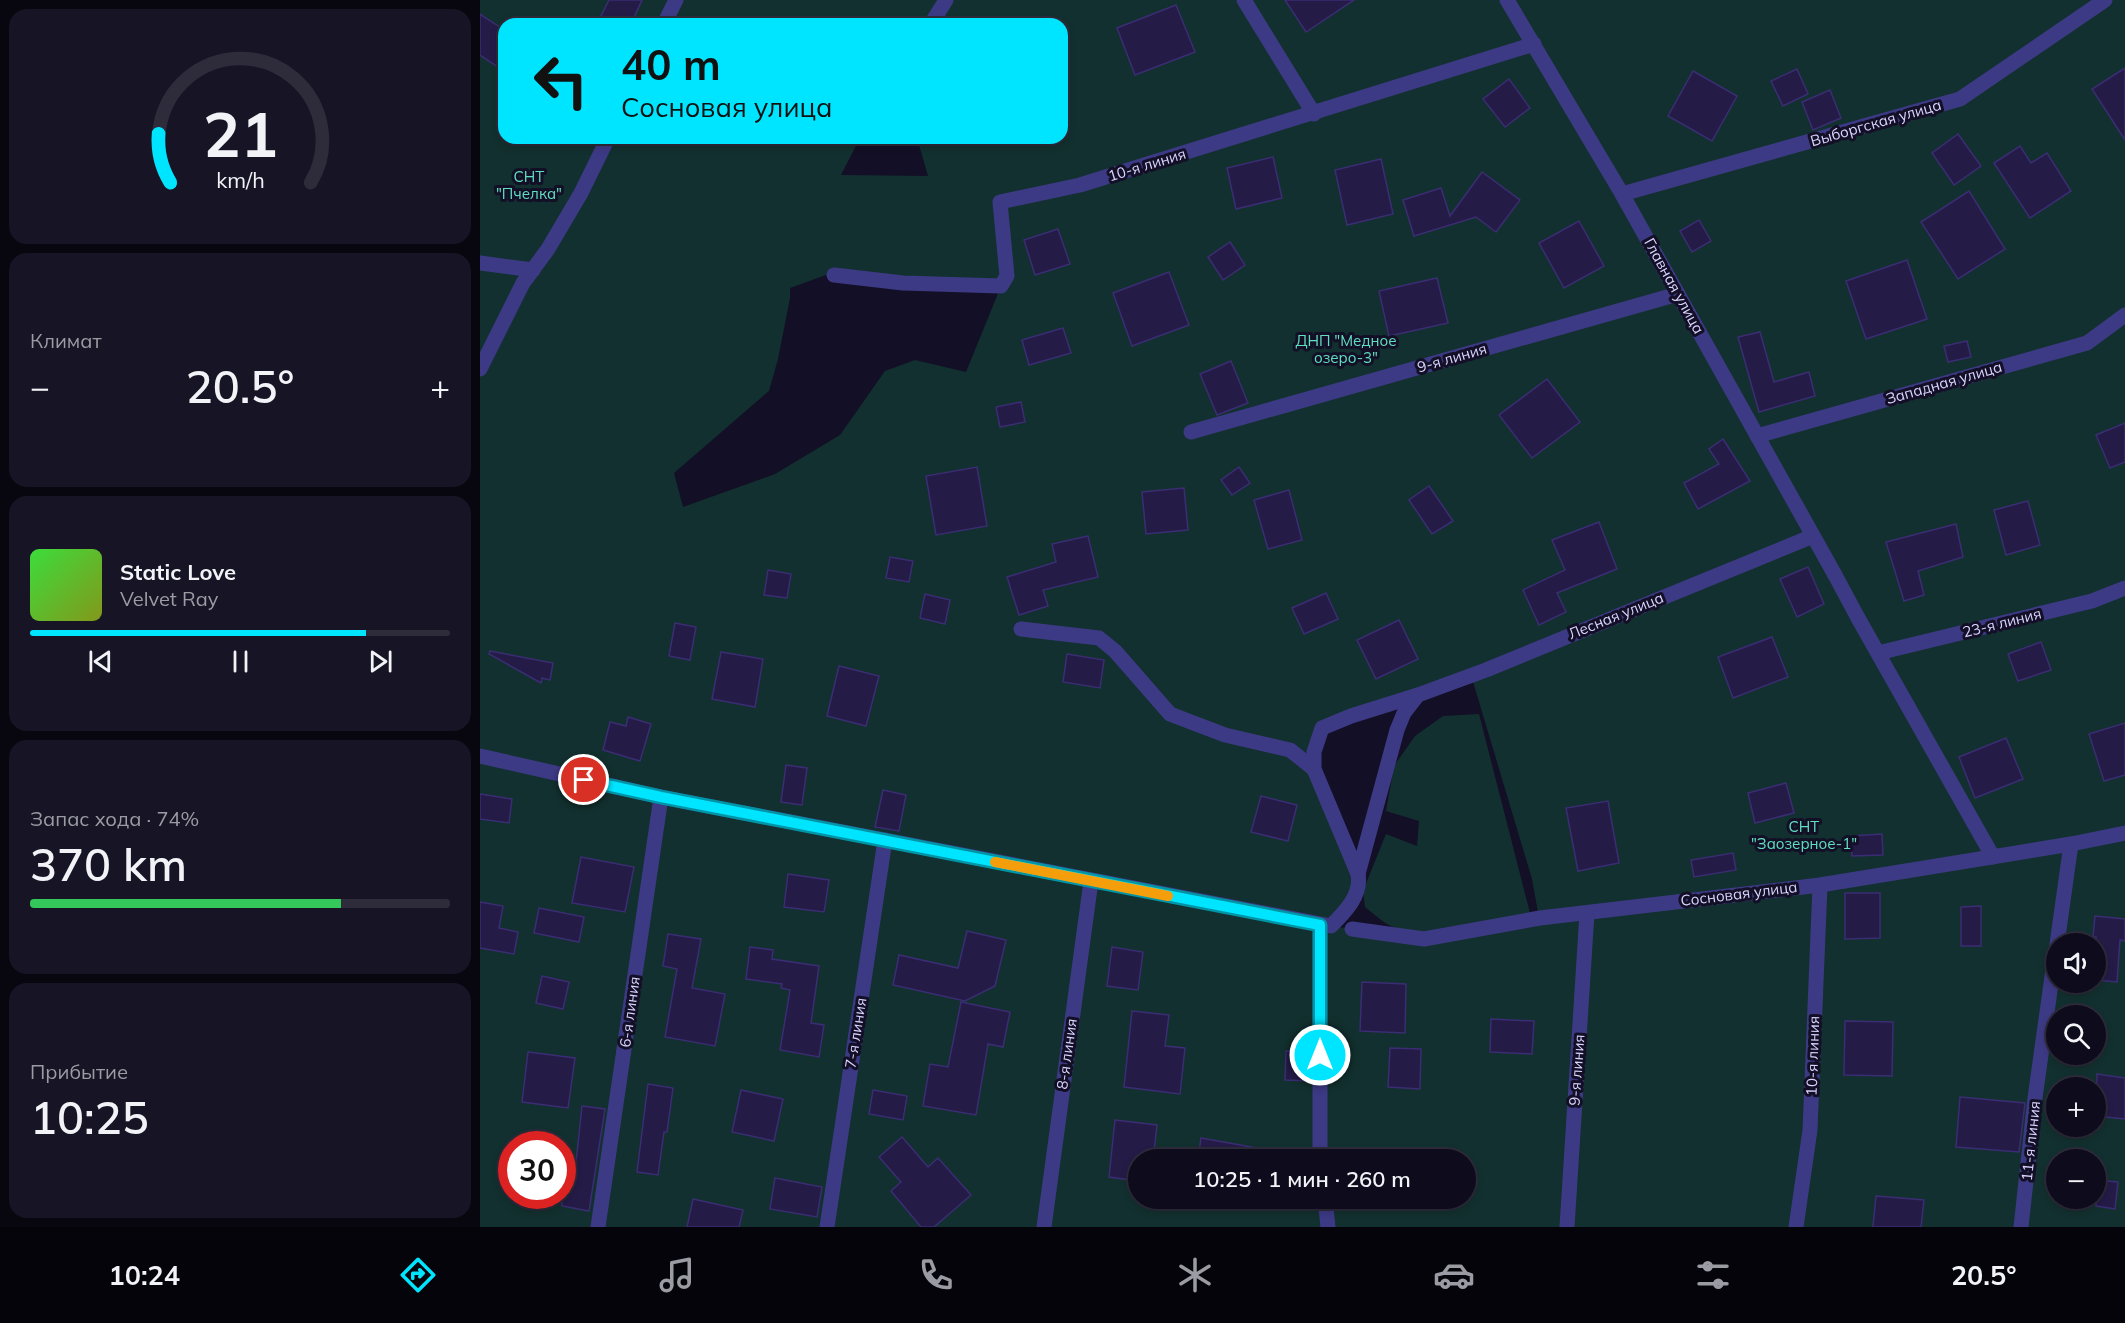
<!DOCTYPE html>
<html lang="ru">
<head>
<meta charset="utf-8">
<style>
	:root { --surface:#0e0b1c; --page:#171425; --text:#f1f3f6; --muted:#9b9ba3; --line:#2e2b3b; --accent:#00e5ff }
	body { margin:0; font-family:Mulish,sans-serif; background:var(--page); color:var(--text); height:100vh; display:flex; flex-direction:column; font-size:22px; white-space:nowrap }
	* { box-sizing:border-box; margin:0 }
	p { font-size:20px; color:var(--muted) }
	.icon { flex:none; width:33px; height:33px; fill:none; stroke:currentColor; stroke-width:2; stroke-linecap:round; stroke-linejoin:round }
	.map { position:relative; flex:1; overflow:hidden }
	.details { display:flex; flex-direction:column; gap:9px; padding:9px; background:#08060f; width:480px }
	.details>* { flex:none }
	.guide { position:absolute; left:18px; top:18px; width:570px; height:126px; border-radius:18px; box-shadow:0 3px 9px #0003,0 0 0 2px var(--line); background:#00e5ff; color:#111; overflow:hidden }
	.buttons { position:absolute; left:1566px; top:933px; display:grid; gap:12px }
	.buttons a { display:grid; place-items:center; width:60px; height:60px; border-radius:50%; background:var(--surface); box-shadow:0 3px 9px #0003,0 0 0 2px var(--line); font-size:30px }
	.speed { position:absolute; left:18px; top:1131px; display:flex; gap:12px; font-size:30px; font-weight:700; text-align:center }
	.speed>* { display:grid; place-content:center; width:78px; height:78px; border-radius:50%; background:var(--surface); box-shadow:0 3px 9px #0003,0 0 0 2px var(--line); line-height:1 }
	.speed .limit { border:9px solid #d22; background:#fff; color:#111 }
	.pin { position:absolute; display:grid; place-items:center; width:51px; height:51px; color:#fff; margin:-26px; border:3px solid #fff; border-radius:50%; box-shadow:0 2px 6px #0007 }
	.me { position:absolute; width:66px; margin:-33px; rotate:0deg; stroke-linejoin:round; filter:drop-shadow(0 0 4px #0008) }
	.turn { display:flex; align-items:center; gap:21px; height:126px; padding:0 24px; font-size:27px }
	.turn .icon { width:78px; height:78px; stroke-width:2.5 }
	.turn b { display:block; font-size:42px; line-height:51px }
	.big { font-size:45px; font-weight:600; line-height:1.1 }
	.details .card { flex:1; display:flex; flex-direction:column; justify-content:center; gap:9px; min-width:0; padding:0 21px; border-radius:18px; background:var(--page) }
	.details .dial { align-items:center; gap:0 }
	.dial svg { height:156px; overflow:visible; fill:none; stroke:var(--line); stroke-width:7; stroke-linecap:round; text-anchor:middle }
	.dial text { fill:var(--text); stroke:none }
	.song { display:flex; align-items:center; gap:18px }
	.cover { width:72px; height:72px; border-radius:9px; background:linear-gradient(135deg,hsl(120 70% 55%),hsl(70 70% 35%)) }
	.played { height:6px; border-radius:3px; background:linear-gradient(90deg,var(--accent) 80%,var(--line) 80%) }
	.keys { display:flex; justify-content:space-around; direction:ltr }
	.heat { display:flex; justify-content:space-between; align-items:center; font-size:33px; direction:ltr }
	.charge { height:9px; border-radius:4px; background:linear-gradient(90deg,#34c759 74%,var(--line) 0) }
	.trip { position:absolute; left:648px; top:1149px; width:348px; height:60px; border-radius:30px; background:var(--surface); box-shadow:0 3px 9px #0003,0 0 0 2px var(--line); font-weight:600; line-height:60px; text-align:center }
	.tab-bar { display:flex; height:96px; justify-content:space-around; align-items:center; background:#06040b; color:var(--muted) }
	.tab-bar .icon { width:42px; height:42px }
	.tab-bar .selected { color:var(--accent) }
	.tab-bar b { font-size:27px; color:var(--text) }
	main { display:flex; flex:1; min-height:0 }
	.map>svg:first-child { display:block }
</style>
</head>
<body>
<main>
<section class="details">
<div class="card dial"><svg viewBox="0 0 100 80">
<path d="M14 69A42 42 0 1 1 86 69"/>
<path d="M14 69A42 42 0 0 1 8 44" stroke="#00e5ff"/>
<text x="50" y="56" font-size="32" font-weight="700">21</text>
<text x="50" y="72" font-size="11">km/h</text>
</svg></div>
<div class="card"><p>Климат</p>
<div class="heat"><a>−</a><b class="big">20.5°</b><a>+</a></div>
</div>
<div class="card">
<div class="song"><i class="cover"></i><div><b>Static Love</b><p>Velvet Ray</p></div></div>
<div class="played"></div>
<div class="keys"><svg class="icon" aria-label="previous" viewBox="0 0 24 24"><path d="M18 5L8 12l10 7zM5 5v14"/></svg><svg class="icon" aria-label="pause" viewBox="0 0 24 24"><path d="M8 5v14M16 5v14"/></svg><svg class="icon" aria-label="next" viewBox="0 0 24 24"><path d="M6 5l10 7-10 7zM19 5v14"/></svg></div>
</div>
<div class="card"><p>Запас хода · 74%</p><b class="big">370 km</b><div class="charge"></div></div>
<div class="card"><p>Прибытие</p><b class="big">10:25</b></div>
</section>
<div class="map">
<svg width="1645" height="1227" viewBox="0 0 1645 1227">
	<rect width="100%" height="100%" fill="#130f26"/>
	<g fill="#12302f" fill-rule="evenodd">
		<path d="M0,0H1645V1227H0ZM24,24H582V138H437L448,176L361,175L380,138H24ZM346,275L421,282L521,286L486,372L435,360L405,371L360,435L295,474L203,507L194,473L289,391L298,359L310,298V288ZM991,675L1052,879L1059,918L944,939L851,926L880,883L834,752L842,728ZM1576,944H1616V982H1576ZM1576,1016H1616V1054H1576ZM1576,1088H1616V1126H1576ZM32,1144H82V1196H32ZM658,1160H986V1198H658ZM1576,1160H1616V1198H1576Z"/>
		<path d="M999,714L1050,913C1012,920 948,941 911,926C902,922 893,913 885,907L883,891L906,834L937,846L939,821L906,811L914,766L935,736L963,716Z"/>
	</g>
	<g fill="#241b47" stroke="#3b2d73" stroke-width="1.5">
		<path d="M129,0H162L151,24H117Z"/>
		<path d="M805,0H874L826,32Z"/>
		<path d="M696,5L715,52L655,75L637,28Z"/>
		<path d="M0,14L24,30V71L0,55Z"/>
		<path d="M1645,68V140L1612,89Z"/>
		<path d="M1317,69L1328,94L1303,106L1291,81Z"/>
		<path d="M1213,71L1257,96L1232,141L1188,116Z"/>
		<path d="M1029,79L1050,108L1025,127L1003,99Z"/>
		<path d="M1350,90L1361,118L1333,130L1322,102Z"/>
		<path d="M1478,134L1501,166L1474,185L1452,153Z"/>
		<path d="M1540,146L1551,163L1567,153L1591,191L1550,218L1514,163Z"/>
		<path d="M793,157L802,198L756,209L747,168Z"/>
		<path d="M901,159L913,214L867,225L855,170Z"/>
		<path d="M1002,172L1040,200L1016,232L996,217L934,236L923,200L961,188L970,216Z"/>
		<path d="M1489,191L1525,249L1478,279L1441,222Z"/>
		<path d="M1219,220L1231,241L1212,252L1200,231Z"/>
		<path d="M1099,221L1124,266L1084,288L1059,243Z"/>
		<path d="M578,229L590,264L555,275L544,240Z"/>
		<path d="M750,242L765,265L743,280L728,257Z"/>
		<path d="M1427,260L1447,319L1386,339L1366,281Z"/>
		<path d="M689,272L709,325L652,346L633,293Z"/>
		<path d="M957,278L968,323L909,336L899,291Z"/>
		<path d="M583,328L591,353L549,365L542,340Z"/>
		<path d="M1280,332L1294,382L1329,372L1335,396L1279,412L1258,337Z"/>
		<path d="M1487,341L1491,357L1468,362L1464,346Z"/>
		<path d="M751,361L768,403L737,415L720,374Z"/>
		<path d="M1067,379L1100,422L1052,458L1019,415Z"/>
		<path d="M541,402L545,422L520,427L516,407Z"/>
		<path d="M1645,423V462L1630,468L1616,435Z"/>
		<path d="M1243,439L1270,481L1218,509L1204,483L1239,464L1229,449Z"/>
		<path d="M497,467L507,526L456,535L446,476Z"/>
		<path d="M759,467L770,483L752,495L741,480Z"/>
		<path d="M949,486L973,521L952,534L929,500Z"/>
		<path d="M704,488L708,530L666,534L662,492Z"/>
		<path d="M809,490L822,540L788,549L774,500Z"/>
		<path d="M1548,501L1560,545L1526,555L1514,510Z"/>
		<path d="M1119,522L1137,569L1077,593L1086,612L1059,625L1043,590L1085,570L1072,540Z"/>
		<path d="M1476,524L1483,557L1438,571L1444,595L1424,601L1406,542Z"/>
		<path d="M608,536L618,577L563,590L568,606L539,615L527,577L576,562L572,544Z"/>
		<path d="M410,557L433,561L429,582L406,578Z"/>
		<path d="M1328,567L1344,604L1317,617L1300,579Z"/>
		<path d="M288,570L311,574L307,598L284,595Z"/>
		<path d="M846,593L858,619L824,634L812,608Z"/>
		<path d="M445,594L470,600L465,624L440,618Z"/>
		<path d="M919,620L938,659L896,679L877,640Z"/>
		<path d="M195,623L216,627L210,660L189,656Z"/>
		<path d="M1292,637L1308,677L1253,698L1238,657Z"/>
		<path d="M1561,642L1571,670L1538,681L1528,654Z"/>
		<path d="M10,651L73,663L70,680L62,678L61,683L9,654Z"/>
		<path d="M241,652L283,659L275,707L232,699Z"/>
		<path d="M587,654L624,660L620,688L583,682Z"/>
		<path d="M359,666L399,676L386,726L347,716Z"/>
		<path d="M148,717L171,724L160,761L123,750L130,722L146,726Z"/>
		<path d="M1645,723V775L1624,781L1609,734Z"/>
		<path d="M1526,738L1543,779L1495,798L1479,757Z"/>
		<path d="M306,765L327,768L322,805L301,802Z"/>
		<path d="M1306,783L1314,813L1275,823L1268,793Z"/>
		<path d="M403,790L426,795L419,831L395,827Z"/>
		<path d="M0,794L32,799L29,823L0,819Z"/>
		<path d="M781,796L817,805L808,841L771,832Z"/>
		<path d="M1128,801L1139,863L1098,871L1086,808Z"/>
		<path d="M1402,834L1403,855L1372,856L1371,836Z"/>
		<path d="M1253,853L1256,870L1214,877L1211,860Z"/>
		<path d="M101,857L154,867L145,912L92,903Z"/>
		<path d="M308,874L349,880L344,912L304,907Z"/>
		<path d="M1365,893H1400V938L1365,939Z"/>
		<path d="M0,902L23,906L19,928L38,932L34,954L0,948Z"/>
		<path d="M1501,906V946H1481V907Z"/>
		<path d="M59,908L104,917L99,942L54,933Z"/>
		<path d="M1615,916L1645,919V941L1640,940L1637,982L1616,980V937H1613Z"/>
		<path d="M487,931L526,940L515,986L485,1001L413,985L419,955L478,968Z"/>
		<path d="M188,934L221,939L212,988L245,994L235,1046L185,1037L197,969L183,966Z"/>
		<path d="M270,947L293,950L292,959L339,966L331,1023L344,1025L339,1057L300,1050L310,990L301,988L302,984L266,979Z"/>
		<path d="M632,947L663,952L658,990L627,986Z"/>
		<path d="M62,976L89,982L83,1009L56,1003Z"/>
		<path d="M882,982L926,984L925,1033L880,1031Z"/>
		<path d="M481,1002L530,1012L523,1047L508,1044L496,1115L443,1106L450,1064L468,1067Z"/>
		<path d="M652,1011L689,1015L685,1046L705,1048L700,1094L644,1087Z"/>
		<path d="M1011,1019L1054,1021L1052,1054L1010,1052Z"/>
		<path d="M1365,1021L1413,1022L1412,1076L1364,1075Z"/>
		<path d="M910,1048L941,1049L940,1089L908,1087Z"/>
		<path d="M806,1051L830,1053V1081L805,1080Z"/>
		<path d="M48,1052L95,1058L88,1108L42,1102Z"/>
		<path d="M1617,1074L1645,1078V1119L1616,1116Z"/>
		<path d="M168,1084L193,1088L187,1132H184L178,1175L157,1172Z"/>
		<path d="M261,1090L303,1099L294,1141L252,1132Z"/>
		<path d="M393,1090L427,1096L423,1120L389,1114Z"/>
		<path d="M1480,1097L1545,1103L1539,1152L1476,1147Z"/>
		<path d="M102,1106L125,1109L109,1211L82,1206V1179L94,1181Z"/>
		<path d="M635,1120L677,1125L673,1160H658V1181L629,1177Z"/>
		<path d="M422,1137L448,1167L458,1158L491,1195L454,1227H441L411,1191L421,1182L399,1157Z"/>
		<path d="M721,1138L788,1150V1160H718Z"/>
		<path d="M295,1178L342,1187L337,1217L290,1209Z"/>
		<path d="M1616,1180L1638,1182L1635,1209L1616,1206Z"/>
		<path d="M1396,1196L1444,1200L1441,1227H1393Z"/>
		<path d="M213,1199L263,1210L259,1227H207Z"/>
	</g>
	<g fill="none" stroke-linecap="round" stroke-linejoin="round">
		<path stroke="#3d3a85" stroke-width="15" d="M1355,575L1378,618"/>
		<g stroke="#3d3a85" stroke-width="15">
			<path d="M764,0L834,114"/>
			<path d="M1027,0L1142,194L1355,575"/>
			<path d="M184,24L196,0"/>
			<path d="M451,24L466,0"/>
			<path d="M1142,194L1480,99L1625,0"/>
			<path d="M0,263L53,270"/>
			<path d="M354,275L423,283L521,286L527,276L520,202L600,185L1054,44"/>
			<path d="M0,369L43,283L68,249L101,193L128,138"/>
			<path d="M711,432L1198,294"/>
			<path d="M1277,436L1607,343L1645,315"/>
			<path d="M1378,618L1513,857"/>
			<path d="M541,629L619,638L635,651L690,714L745,735L810,750L834,769"/>
			<path d="M1398,653L1612,601L1645,588"/>
			<path d="M0,756L181,797L851,926C865,912 882,895 878,874L917,730L924,713L938,695L1006,670L1333,536"/>
			<path d="M878,874L834,769V752L842,728L871,716L938,695"/>
			<path d="M840,925V1160"/>
			<path d="M872,929L944,939L1060,918L1340,885L1591,844L1645,833"/>
			<path d="M1577,944L1591,844"/>
			<path d="M845,1198L848,1227"/>
			<path d="M118,1227L181,797"/>
			<path d="M347,1227L405,840"/>
			<path d="M564,1227L611,881"/>
			<path d="M1087,1227L1107,913"/>
			<path d="M1316,1227L1330,1130L1340,885"/>
			<path d="M1541,1227L1555,1098L1576,948"/>
		</g>
	</g>
	<g fill="none" stroke-linecap="round" stroke-linejoin="round">
		<defs>
			<path id="route" d="M104,780L181,797L840,925V1055"/>
		</defs>
		<use href="#route" stroke="#0095a6" stroke-width="15"/>
		<use href="#route" stroke="#00e5ff" stroke-width="10"/>
		<path stroke="#f59e0b" stroke-width="10" d="M515,862L688,896"/>
	</g>
	<g text-anchor="middle" stroke-width="6" stroke-linejoin="round" paint-order="stroke">
		<g font-size="15" fill="#d9d4ff" stroke="#130f26">
			<text transform="translate(1396 123) rotate(-16)" y="5">Выборгская улица</text>
			<text transform="translate(667 165) rotate(-17)" y="5">10-я линия</text>
			<text transform="translate(1194 286) rotate(61)" y="5">Главная улица</text>
			<text transform="translate(972 358) rotate(-16)" y="5">9-я линия</text>
			<text transform="translate(1464 383) rotate(-16)" y="5">Западная улица</text>
			<text transform="translate(1136 616) rotate(-22)" y="5">Лесная улица</text>
			<text transform="translate(1522 623) rotate(-14)" y="5">23-я линия</text>
			<text transform="translate(1259 894) rotate(-7)" y="5">Сосновая улица</text>
			<text transform="translate(150 1012) rotate(-82)" y="5">6-я линия</text>
			<text transform="translate(376 1033) rotate(-81)" y="5">7-я линия</text>
			<text transform="translate(587 1054) rotate(-82)" y="5">8-я линия</text>
			<text transform="translate(1333 1056) rotate(-88)" y="5">10-я линия</text>
			<text transform="translate(1097 1070) rotate(-86)" y="5">9-я линия</text>
			<text transform="translate(1551 1141) rotate(-84)" y="5">11-я линия</text>
		</g>
		<g font-size="15" fill="#5fe0c0" stroke="#130f26">
			<text x="49" y="182">СНТ<tspan x="49" dy="17">"Пчелка"</tspan></text>
			<text x="866" y="346">ДНП "Медное<tspan x="866" dy="17">озеро-3"</tspan></text>
			<text x="1324" y="832">СНТ<tspan x="1324" dy="17">"Заозерное-1"</tspan></text>
		</g>
	</g>
</svg>
<div class="buttons">
<a><svg class="icon" aria-label="sound" viewBox="0 0 24 24"><path d="M4 9h4l5-4v14l-5-4H4zM17 9q2 3 0 6"/></svg></a>
<a><svg class="icon" aria-label="search" viewBox="0 0 24 24"><circle cx="10" cy="10" r="6"/><path d="M15 15l6 6"/></svg></a>
<a>+</a>
<a>−</a>
</div>
<div class="speed"><div class="limit">30</div></div>
<div class="pin" style="left:104px;top:780px;background:#d93025"><svg class="icon" aria-label="arrive" viewBox="0 0 24 24"><path d="M6 21V4h12l-3 4 3 4H6"/></svg></div>
<svg class="me" style="left:840px;top:1055px" viewBox="-20 -20 40 40"><circle r="17" fill="#00e5ff" stroke="#fff" stroke-width="3"/><path d="M0-11L8 9 0 5-8 9z" fill="#fff"/></svg>
<div class="trip">10:25 · 1 мин · 260 m</div>
<div class="guide">
<div class="turn"><svg class="icon" aria-label="left" viewBox="0 0 24 24"><path d="M17 20v-9H6M10 6l-5 5 5 5"/></svg><div><b>40 m</b>Сосновая улица</div></div>
</div>
</div>
</main>
<nav class="tab-bar">
<b>10:24</b>
<svg class="icon selected" aria-label="directions" viewBox="0 0 24 24"><path d="M12 3l9 9-9 9-9-9zM9 14v-3h6M13 9l2 2-2 2"/></svg>
<svg class="icon" aria-label="music" viewBox="0 0 24 24"><path d="M9 18V5l10-2v13"/><circle cx="6" cy="18" r="3"/><circle cx="16" cy="16" r="3"/></svg>
<svg class="icon" aria-label="phone" viewBox="0 0 24 24"><path d="M5 4h4l2 5-3 2q2 4 5 5l2-3 5 2v4C11 20 4 13 5 4z"/></svg>
<svg class="icon" aria-label="climate" viewBox="0 0 24 24"><path d="M12 3v18M4 7l16 10M4 17L20 7"/></svg>
<svg class="icon" aria-label="car" viewBox="0 0 24 24"><path d="M5 17H2v-5l4-1 3-4h7l3 4 3 1v5h-3M9 17h6M6 11h13"/><circle cx="7" cy="17" r="2"/><circle cx="17" cy="17" r="2"/></svg>
<svg class="icon" aria-label="filters" viewBox="0 0 24 24"><path d="M4 7h16M4 17h16"/><circle cx="9" cy="7" r="2"/><circle cx="15" cy="17" r="2"/></svg>
<b>20.5°</b>
</nav>
</body>
</html>
